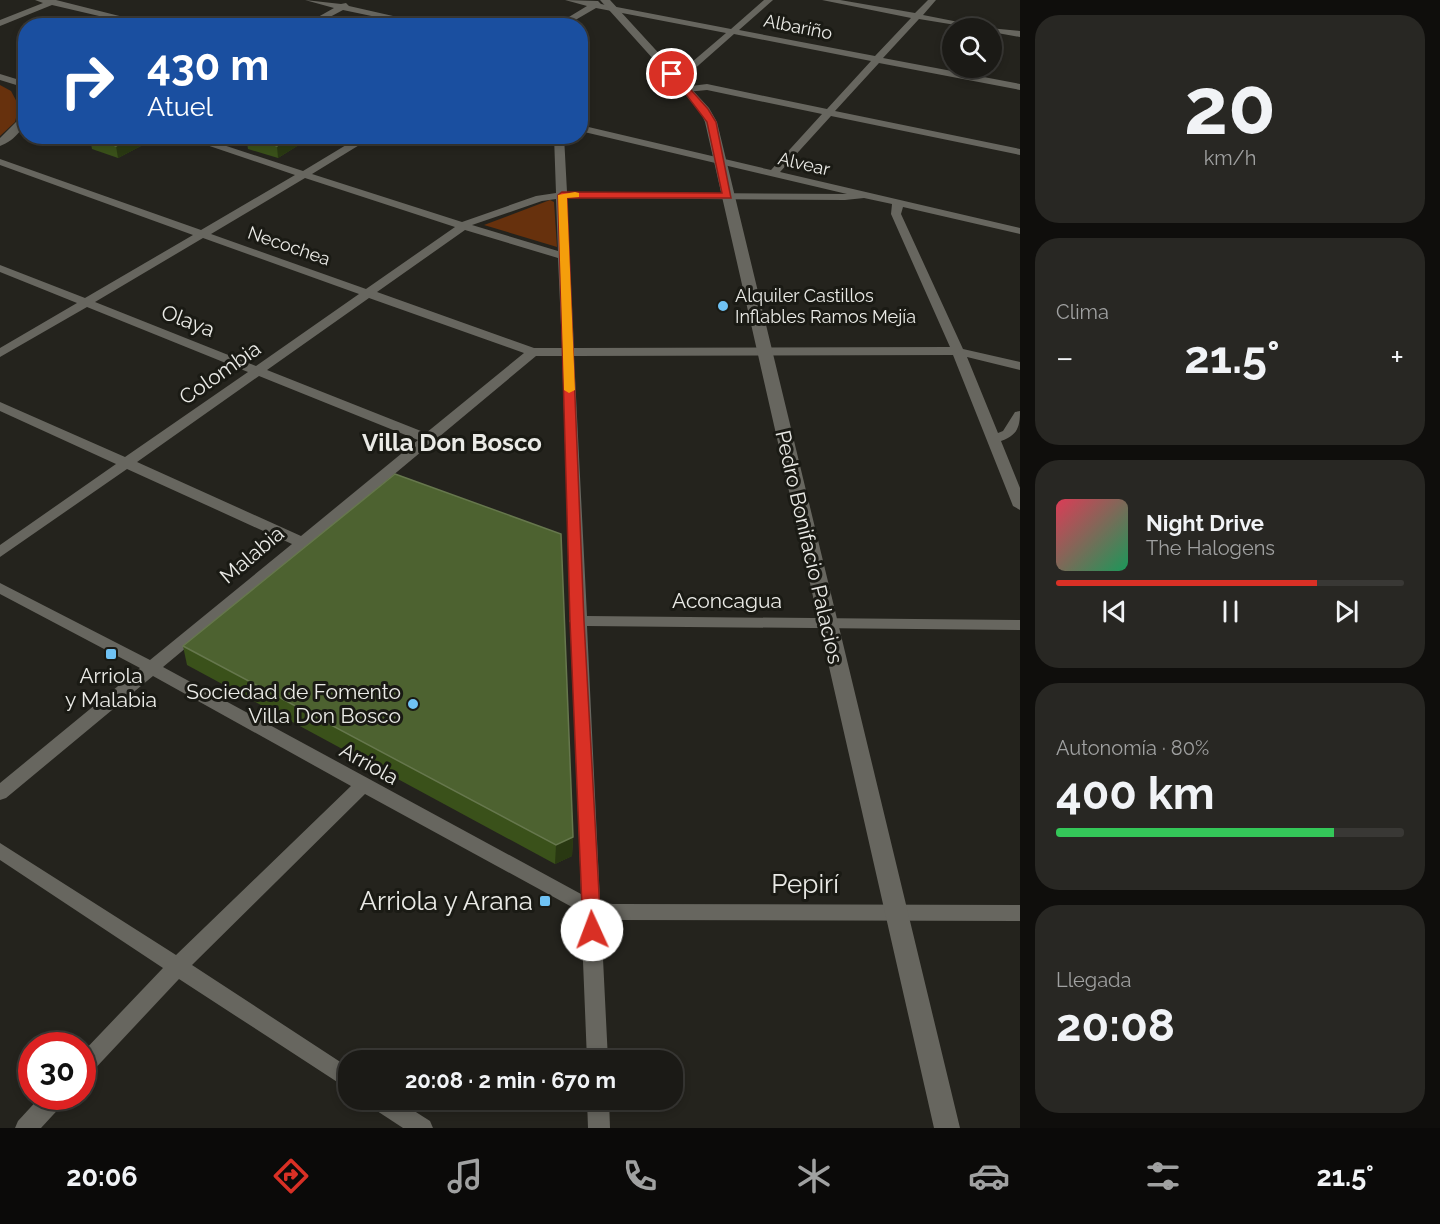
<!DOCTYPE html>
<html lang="es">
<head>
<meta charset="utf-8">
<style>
	:root { --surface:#1b1a16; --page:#282723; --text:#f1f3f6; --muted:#a0a1a1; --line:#393835; --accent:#d93025 }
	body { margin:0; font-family:Raleway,sans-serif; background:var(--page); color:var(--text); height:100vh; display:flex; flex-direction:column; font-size:22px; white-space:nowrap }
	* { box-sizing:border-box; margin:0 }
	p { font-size:20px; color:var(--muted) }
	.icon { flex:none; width:33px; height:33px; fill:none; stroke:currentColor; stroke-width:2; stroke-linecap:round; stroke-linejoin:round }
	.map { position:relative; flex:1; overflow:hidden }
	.drawer { display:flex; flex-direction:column; gap:15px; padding:15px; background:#0f0e0c; width:420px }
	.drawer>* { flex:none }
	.top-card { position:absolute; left:18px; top:18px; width:570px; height:126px; border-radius:24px; box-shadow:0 3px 9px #0003,0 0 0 2px var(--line); background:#1a4fa0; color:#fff; overflow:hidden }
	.fabs { position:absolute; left:942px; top:18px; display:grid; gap:12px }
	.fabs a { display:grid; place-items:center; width:60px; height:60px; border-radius:50%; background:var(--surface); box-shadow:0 3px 9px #0003,0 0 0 2px var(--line); font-size:30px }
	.speed { position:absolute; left:18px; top:1032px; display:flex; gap:12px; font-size:30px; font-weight:700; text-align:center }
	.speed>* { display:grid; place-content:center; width:78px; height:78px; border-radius:50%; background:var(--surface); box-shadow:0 3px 9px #0003,0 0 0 2px var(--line); line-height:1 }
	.speed .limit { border:9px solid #d22; background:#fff; color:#111 }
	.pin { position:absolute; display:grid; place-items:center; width:51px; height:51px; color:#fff; margin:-26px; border:3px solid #fff; border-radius:50%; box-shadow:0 2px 6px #0007 }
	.me { position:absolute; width:66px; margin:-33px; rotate:358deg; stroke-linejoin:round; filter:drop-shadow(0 0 4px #0008) }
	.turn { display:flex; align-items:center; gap:21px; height:126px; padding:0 30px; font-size:27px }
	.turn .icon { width:78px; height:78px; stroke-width:2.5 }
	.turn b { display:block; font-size:42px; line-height:51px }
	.big { font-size:45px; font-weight:700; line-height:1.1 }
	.drawer .card { flex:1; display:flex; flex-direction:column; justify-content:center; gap:9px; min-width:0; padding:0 21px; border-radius:24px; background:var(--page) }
	.drawer .dial { align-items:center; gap:0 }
	.dial b { font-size:78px; line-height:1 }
	.song { display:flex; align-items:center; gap:18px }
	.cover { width:72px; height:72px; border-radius:9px; background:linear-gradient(135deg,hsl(350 70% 55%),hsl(150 70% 35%)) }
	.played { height:6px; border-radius:3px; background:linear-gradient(90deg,var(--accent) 75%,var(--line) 75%) }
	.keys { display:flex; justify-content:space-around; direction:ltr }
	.heat { display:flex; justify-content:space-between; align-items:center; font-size:33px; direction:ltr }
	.charge { height:9px; border-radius:4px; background:linear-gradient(90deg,#34c759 80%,var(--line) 0) }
	.trip { position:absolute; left:338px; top:1050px; width:345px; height:60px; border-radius:24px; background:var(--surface); box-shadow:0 3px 9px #0003,0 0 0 2px var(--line); font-weight:700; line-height:60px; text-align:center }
	.menu { display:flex; height:96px; justify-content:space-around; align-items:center; background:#0b0a09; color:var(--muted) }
	.menu .icon { width:42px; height:42px }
	.menu .on { color:var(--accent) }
	.menu b { font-size:27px; color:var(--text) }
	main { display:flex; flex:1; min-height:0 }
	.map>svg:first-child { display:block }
</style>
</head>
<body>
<main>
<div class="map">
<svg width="1020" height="1128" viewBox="0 0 1020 1128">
	<rect width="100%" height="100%" fill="#24231d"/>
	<g fill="#67310d">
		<path d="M0,85L11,91L19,106L15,122L0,136Z"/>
		<path d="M550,200L554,202L557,247L484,225Z"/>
	</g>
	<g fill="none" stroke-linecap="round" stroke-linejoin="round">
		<g fill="#67665f" fill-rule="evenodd">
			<path d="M35,0H56L159,26H142L52,5L0,26V20L43,3Z"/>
			<path d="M305,0L341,4L346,3L349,6L437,26H419L343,10L313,26H302L334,8Z"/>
			<path d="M565,0L598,1L601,4L731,29L764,0H773L739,30L875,56L911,18L822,0H840L915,13L928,0H936L923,15L989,28L1020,31V37L992,32V28H974L919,19L883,58L1020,84V90L879,63L835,111L1020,149V155L831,116L780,172L1020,228V234L903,207L901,214L963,349L1020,362V370L967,357L998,433L1003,431L1015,412L1020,411C1020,428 1017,435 1001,441L1020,488V510L1013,506L953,355L574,356L587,616L1020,620V630L587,626L600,902L613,904L1020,905V921L613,920L601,918L608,1060H587L581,912L365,794L192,965L348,1067V1089L179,979L89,1075L82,1078V1053L163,968L0,860V843L176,955L351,786L153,676L6,798L0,800V783L140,668L0,594V583L150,660L292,544L127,469L0,557V545L116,464L0,411V402L125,457L248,372L87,307L0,357V348L77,303L0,272V265L85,298L193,235L0,165V159L201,230L295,175L180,136H196L303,171L361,136H374L312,174L462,222L536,196L556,193L554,136H564L567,192L847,194L580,131V125L771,170L822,114L707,90L686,92L681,89L683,87L707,84L827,109L871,61L734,34L691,72L672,77L669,76V72L685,68L726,33L596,8L565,26H554L587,6ZM305,178L455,227L366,289L211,234ZM567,198L845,200L864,198L892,204L891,214L950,347L574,348ZM556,199L558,251L472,225L542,201ZM465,230L558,258L562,348H534L377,292ZM203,238L359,294L256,366L95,302ZM369,298L524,353L426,433L267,370ZM536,356H562L571,618L569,621L571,624L581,894L163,667ZM259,376L418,440L301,536L137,462Z"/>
			<path d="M0,74L26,82V88L0,80Z"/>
			<path d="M26,112C26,128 15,140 0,146V138Z"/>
			<path d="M41,1096H67L64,1103L41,1128H15L18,1121Z"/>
			<path d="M368,1100H397L430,1121L433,1128H403L371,1107Z"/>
			<path d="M587,1100H609L610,1128H588Z"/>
		</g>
		<path fill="#67665f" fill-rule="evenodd" d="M600,0H610L709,108L717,122L960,1128H934L705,122L700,111Z"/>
	</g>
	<g fill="#3a511a">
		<path d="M92,136H160L118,158L92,149L90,138Z"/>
		<path d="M247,136H313L278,158L248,149L246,137Z"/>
		<path d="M183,646L573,837L572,856L555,864L187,665Z"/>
	</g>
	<g fill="#293812">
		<path d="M135,136H160L118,158L116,146Z"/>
		<path d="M293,136H313L278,158L277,146Z"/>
		<path d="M573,837L572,856L555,864L556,845Z"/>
	</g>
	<g fill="#4d6230" stroke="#66774d" stroke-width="1.5">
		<path d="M92,136H135L116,146L90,138Z"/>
		<path d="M247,136H293L277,146L246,137Z"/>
		<path d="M395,474L561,534L573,837L556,845L183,646Z"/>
	</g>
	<path fill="#d93025" stroke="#8d1f18" stroke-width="1.5" d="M669,72H675L708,109L716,122L731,198H567L584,621L601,930L598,935L592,937L586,935L583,930L570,621L558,195L562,192L722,193L707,122Z"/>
	<path fill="#f59e0b" d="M575,192L579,193V197L567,198L575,390L569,393L564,390L558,195Z"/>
	<g fill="#6fc2f4" stroke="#1a1a14" stroke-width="2">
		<circle cx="723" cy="306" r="6"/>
		<rect x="105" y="648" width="12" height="12" rx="3"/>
		<circle cx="413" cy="704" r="6"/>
		<rect x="539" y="895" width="12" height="12" rx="3"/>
	</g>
	<g text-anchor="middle" stroke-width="6" stroke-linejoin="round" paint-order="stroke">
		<g font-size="18" fill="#eaeae6" stroke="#1a1a14">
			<text transform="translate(798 27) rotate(11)" y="6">Albariño</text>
			<text transform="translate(804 164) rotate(13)" y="6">Alvear</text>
			<text transform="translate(289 246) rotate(19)" y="6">Necochea</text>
		</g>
		<g font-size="18" fill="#eaeae6" stroke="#1a1a14" text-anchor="start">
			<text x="735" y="302">Alquiler Castillos<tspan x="735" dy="21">Inflables Ramos Mejía</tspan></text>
		</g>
		<g font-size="21" fill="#eaeae6" stroke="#1a1a14">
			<text transform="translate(188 321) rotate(21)" y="7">Olaya</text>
			<text transform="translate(220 373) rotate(-35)" y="7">Colombia</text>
			<text transform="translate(809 547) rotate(77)" y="7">Pedro Bonifacio Palacios</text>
			<text transform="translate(252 555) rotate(-40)" y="7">Malabia</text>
			<text x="727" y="608">Aconcagua</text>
			<text transform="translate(369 764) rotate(29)" y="7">Arriola</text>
		</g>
		<g font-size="21" fill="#eaeae6" stroke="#1a1a14">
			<text x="111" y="683">Arriola<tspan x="111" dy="24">y Malabia</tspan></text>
			<text x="401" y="699" text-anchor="end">Sociedad de Fomento<tspan x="401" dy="24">Villa Don Bosco</tspan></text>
		</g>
		<g font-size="24" font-weight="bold" fill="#eaeae6" stroke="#1a1a14">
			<text x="452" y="451">Villa Don Bosco</text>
		</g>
		<g font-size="26" fill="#eaeae6" stroke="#1a1a14">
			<text x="805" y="893">Pepirí</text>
		</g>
		<g font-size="26" fill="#eaeae6" stroke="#1a1a14" text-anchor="end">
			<text x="533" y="910">Arriola y Arana</text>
		</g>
	</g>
</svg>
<div class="fabs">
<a><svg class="icon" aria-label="search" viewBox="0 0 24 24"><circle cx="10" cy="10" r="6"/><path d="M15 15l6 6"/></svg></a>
</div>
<div class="speed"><div class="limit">30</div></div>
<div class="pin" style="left:672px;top:74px;background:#d93025"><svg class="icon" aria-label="arrive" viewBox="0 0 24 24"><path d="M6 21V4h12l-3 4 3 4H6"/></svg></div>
<svg class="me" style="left:592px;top:930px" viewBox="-20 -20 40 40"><circle r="19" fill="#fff"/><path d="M0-13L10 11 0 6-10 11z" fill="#d93025"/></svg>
<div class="trip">20:08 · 2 min · 670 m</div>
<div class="top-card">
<div class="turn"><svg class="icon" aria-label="right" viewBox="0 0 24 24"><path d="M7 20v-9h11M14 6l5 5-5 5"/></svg><div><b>430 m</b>Atuel</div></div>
</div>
</div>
<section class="drawer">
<div class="card dial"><b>20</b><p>km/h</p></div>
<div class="card"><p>Clima</p>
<div class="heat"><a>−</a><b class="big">21.5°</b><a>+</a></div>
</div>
<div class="card">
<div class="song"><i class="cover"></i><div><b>Night Drive</b><p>The Halogens</p></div></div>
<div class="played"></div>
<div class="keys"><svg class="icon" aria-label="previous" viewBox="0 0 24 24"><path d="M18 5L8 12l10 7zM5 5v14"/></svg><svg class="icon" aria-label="pause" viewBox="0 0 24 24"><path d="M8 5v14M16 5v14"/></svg><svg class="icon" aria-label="next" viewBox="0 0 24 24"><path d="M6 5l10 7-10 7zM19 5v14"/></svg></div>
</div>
<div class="card"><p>Autonomía · 80%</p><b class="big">400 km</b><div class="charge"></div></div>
<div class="card"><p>Llegada</p><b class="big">20:08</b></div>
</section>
</main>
<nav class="menu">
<b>20:06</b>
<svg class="icon on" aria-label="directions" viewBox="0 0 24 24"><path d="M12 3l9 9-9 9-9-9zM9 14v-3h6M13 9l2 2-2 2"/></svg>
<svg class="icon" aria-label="music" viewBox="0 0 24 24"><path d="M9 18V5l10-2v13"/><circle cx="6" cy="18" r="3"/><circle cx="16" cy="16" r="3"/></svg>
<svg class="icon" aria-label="phone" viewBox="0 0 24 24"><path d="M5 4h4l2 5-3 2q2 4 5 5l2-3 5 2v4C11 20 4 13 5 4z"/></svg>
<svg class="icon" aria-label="climate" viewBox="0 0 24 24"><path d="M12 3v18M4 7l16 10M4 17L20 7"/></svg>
<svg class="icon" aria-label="car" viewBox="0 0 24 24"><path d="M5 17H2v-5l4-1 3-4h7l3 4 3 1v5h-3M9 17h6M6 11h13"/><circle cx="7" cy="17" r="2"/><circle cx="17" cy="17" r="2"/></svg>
<svg class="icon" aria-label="filters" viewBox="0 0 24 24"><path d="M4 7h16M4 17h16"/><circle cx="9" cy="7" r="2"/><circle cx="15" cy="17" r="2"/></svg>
<b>21.5°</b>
</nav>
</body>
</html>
